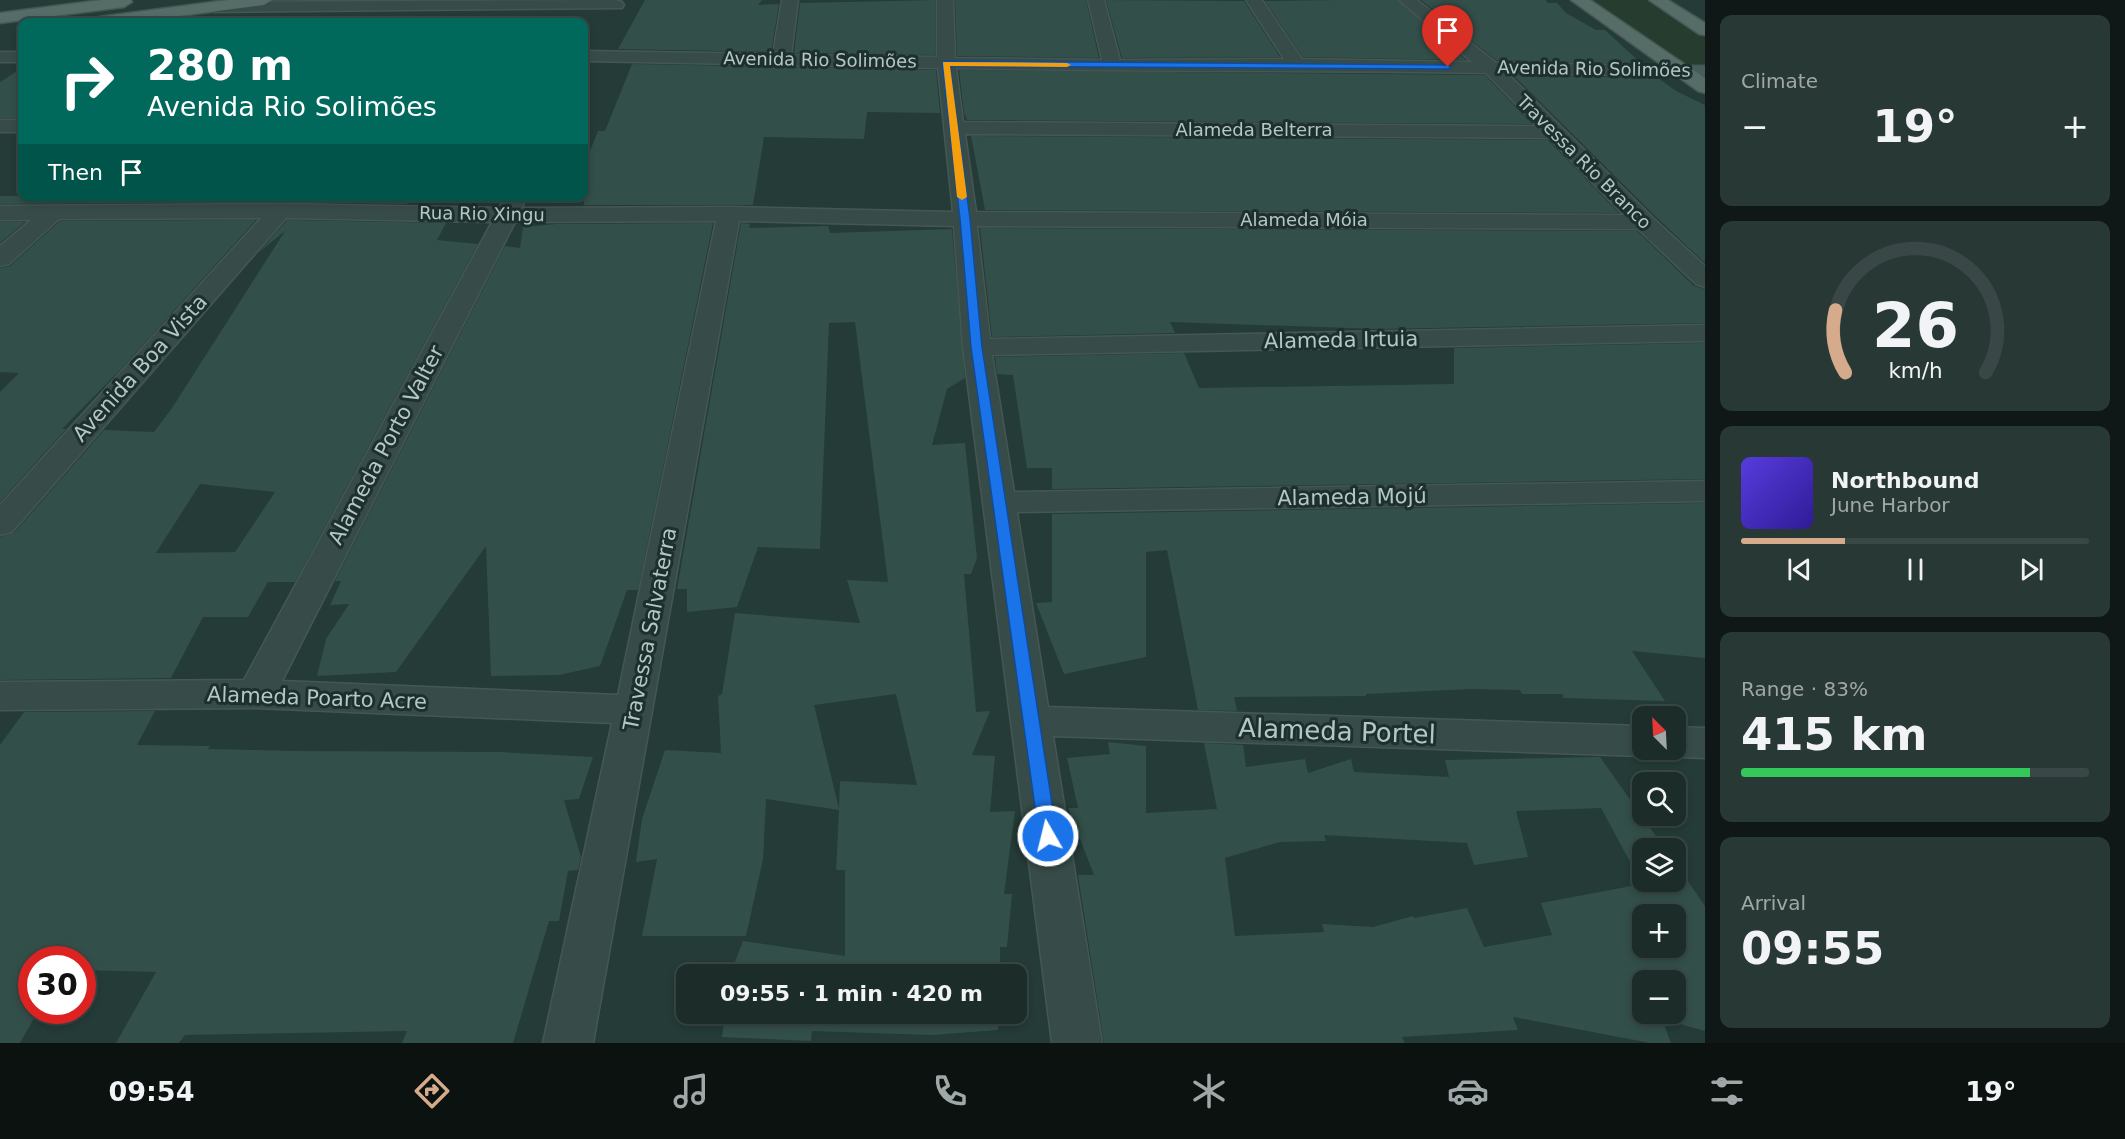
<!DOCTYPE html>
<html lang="en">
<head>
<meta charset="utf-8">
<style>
	:root { --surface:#1b2c29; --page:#283835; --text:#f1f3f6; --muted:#a0a7a8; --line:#394846; --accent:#d6ab8b }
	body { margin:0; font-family:"DejaVu Sans",sans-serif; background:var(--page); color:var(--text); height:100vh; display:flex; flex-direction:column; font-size:22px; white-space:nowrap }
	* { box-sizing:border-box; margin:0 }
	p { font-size:20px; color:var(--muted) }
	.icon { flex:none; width:33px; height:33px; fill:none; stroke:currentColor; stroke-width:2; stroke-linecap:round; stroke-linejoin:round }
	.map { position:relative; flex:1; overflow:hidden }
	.details { display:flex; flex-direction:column; gap:15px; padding:15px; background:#0f1817; width:420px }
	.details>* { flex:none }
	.guide { position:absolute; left:18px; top:18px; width:570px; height:183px; border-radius:12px; box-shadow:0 3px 9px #0003,0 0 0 2px var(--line); background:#00695c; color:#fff; overflow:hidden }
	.needle { width:39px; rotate:336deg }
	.tools { position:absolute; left:1632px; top:706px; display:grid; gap:12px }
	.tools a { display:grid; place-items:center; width:54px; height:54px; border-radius:12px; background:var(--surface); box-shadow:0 3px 9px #0003,0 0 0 2px var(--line); font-size:30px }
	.speed { position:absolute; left:18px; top:946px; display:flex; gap:12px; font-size:30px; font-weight:700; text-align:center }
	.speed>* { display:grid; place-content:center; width:78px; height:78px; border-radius:50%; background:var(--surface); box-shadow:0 3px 9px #0003,0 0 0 2px var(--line); line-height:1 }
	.speed .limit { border:9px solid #d22; background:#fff; color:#111 }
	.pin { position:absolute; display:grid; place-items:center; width:51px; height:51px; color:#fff; margin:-62px -26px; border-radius:50% 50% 50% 0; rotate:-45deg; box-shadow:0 0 6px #0007 }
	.pin .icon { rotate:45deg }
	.me { position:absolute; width:66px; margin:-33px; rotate:352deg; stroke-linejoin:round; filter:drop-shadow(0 0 4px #0008) }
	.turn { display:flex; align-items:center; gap:21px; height:126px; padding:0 30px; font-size:27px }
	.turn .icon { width:78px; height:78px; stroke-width:2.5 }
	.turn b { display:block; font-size:42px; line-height:51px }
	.then { display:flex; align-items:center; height:57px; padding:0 30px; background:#0003; gap:12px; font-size:22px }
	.big { font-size:45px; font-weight:600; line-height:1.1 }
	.details .card { flex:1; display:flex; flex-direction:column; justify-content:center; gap:9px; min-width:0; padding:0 21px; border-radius:12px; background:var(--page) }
	.details .dial { align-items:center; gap:0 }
	.dial svg { height:156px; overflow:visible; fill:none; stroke:var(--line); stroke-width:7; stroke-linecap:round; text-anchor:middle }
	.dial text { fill:var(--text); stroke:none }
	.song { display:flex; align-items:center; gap:18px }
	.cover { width:72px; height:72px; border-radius:9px; background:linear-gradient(135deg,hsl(250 70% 55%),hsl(250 70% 35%)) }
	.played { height:6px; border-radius:3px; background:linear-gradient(90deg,var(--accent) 30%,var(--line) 30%) }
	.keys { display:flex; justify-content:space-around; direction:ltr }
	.heat { display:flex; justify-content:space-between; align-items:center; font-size:33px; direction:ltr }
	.charge { height:9px; border-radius:4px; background:linear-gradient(90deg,#34c759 83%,var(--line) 0) }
	.trip { position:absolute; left:676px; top:964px; width:351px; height:60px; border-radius:12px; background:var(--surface); box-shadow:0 3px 9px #0003,0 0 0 2px var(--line); font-weight:600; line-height:60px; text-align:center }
	.tab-bar { display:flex; height:96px; justify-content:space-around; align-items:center; background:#0b1210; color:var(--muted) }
	.tab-bar .icon { width:42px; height:42px }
	.tab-bar .on { color:var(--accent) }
	.tab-bar b { font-size:27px; color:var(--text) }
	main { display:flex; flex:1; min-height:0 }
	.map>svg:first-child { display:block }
</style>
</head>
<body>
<main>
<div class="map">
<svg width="1705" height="1043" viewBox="0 0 1705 1043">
	<rect width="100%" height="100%" fill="#243b37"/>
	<path fill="#263c2e" d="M1580,0H1655L1705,31V87Z"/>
	<g fill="#334f4a" fill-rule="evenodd">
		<path d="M645,0H762L758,5L779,4L771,52L618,49Z"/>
		<path d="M935,0V55L794,53L800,3Z"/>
		<path d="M955,0H1086L1099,58L957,56Z"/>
		<path d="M1106,0L1244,1L1280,57L1122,58Z"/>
		<path d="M1335,0H1397L1466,60L1303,57L1265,1Z"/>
		<path d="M1421,0H1546L1548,3H1557L1566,13L1596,30H1605L1642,64L1496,60Z"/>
		<path d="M632,64L936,70L940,113L867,112L864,139L764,137L753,205H584V166L598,131H605Z"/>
		<path d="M22,68V118H0V82Z"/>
		<path d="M959,70L1485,75L1532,124L967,120L964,113Z"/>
		<path d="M1513,75L1658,78L1676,91L1705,105V263L1654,215Z"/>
		<path d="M971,136L1548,140L1619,213L985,210Z"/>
		<path d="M0,196H413L407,204L280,202L0,204Z"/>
		<path d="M256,220L123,367L62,429H66L0,502V392L19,373L0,372V268L10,266L60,221Z"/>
		<path d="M287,220L446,223L437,240L478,244L295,582H268L248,617H203L171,678L0,680V537L14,533L104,430L154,432L172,408L285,231L258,253ZM200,484L275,492L235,552L156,553Z"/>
		<path d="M0,222H25L0,243Z"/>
		<path d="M713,223L638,590H627L600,666L559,675L491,676L486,546L396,672L317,676L326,639L349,604L330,605L341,581H335L505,246L520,248L523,227L556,224Z"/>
		<path d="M741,223L750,224L749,228L828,226L830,233L952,229L965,378L947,389L932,445L965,443L977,558L971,574H964L976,712L990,711L972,755L995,756L990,812L1015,811L1004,894H1012L1007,947H1000V975H730L743,941L845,956V870H836L839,810L766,799L763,859L746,936H642L657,859L636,862L642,819L665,750L721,753L718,696L722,694L735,613L860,623L847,580L888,582L855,322L829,323L820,549L758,547L737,607L687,612V589H677ZM896,694L917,785L840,781L839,809L814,705Z"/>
		<path d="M980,228L1637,231L1694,286L1705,289V323L1379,329L1170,322L1175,333L992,337Z"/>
		<path d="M1705,343V479L1052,489V468H1027L1013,375L997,374L995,357L1184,353L1199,388L1454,384V348Z"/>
		<path d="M1705,503V658L1632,651L1665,701L1563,698V694H1522L1520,690L1470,689L1366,694V696L1234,697L1237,711L1198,710L1167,550L1146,552V657L1064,674L1036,603L1052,602V514Z"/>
		<path d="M155,711L137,745L210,746L208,749L295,751L500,752L593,757L579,799L564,800L581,857L578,870L568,871L559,921H549L513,1043H402L407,1031L185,1035L179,1043H116L156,972L82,970V960H32V1011H38L20,1043H0V745L24,712Z"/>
		<path d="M1108,742L1146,746V813L1217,809L1204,743L1243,745L1246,767L1305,759L1308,773L1351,759L1354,772L1449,777L1445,760L1600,757L1665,849H1642V882H1676V864L1705,906V1031L1662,1019L1671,1043H1650L1513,1017L1518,1030L1402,1037L1405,1043H1104L1078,875H1094L1068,808H1078L1067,758L1110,754ZM1601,808L1642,884L1541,903L1552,935L1484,947L1467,908L1414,918L1413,916L1373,927L1322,924L1324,932L1235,936L1225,858L1280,842L1326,841L1324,835L1467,843L1474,865L1528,857L1516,811ZM1642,915H1676V948H1642ZM1642,981H1676V1014H1642Z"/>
		<path d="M725,1014H999L998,1030L932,1035L812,1031L811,1041L722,1037Z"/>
	</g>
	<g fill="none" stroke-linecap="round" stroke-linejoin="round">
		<defs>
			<g id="street">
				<path d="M616,0L622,2L624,5L622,8L215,12L207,7L215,2Z"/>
				<path d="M782,0H798L791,55L937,57V0H953L955,58L1102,60L1088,0H1104L1120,60L1284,59L1246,0H1262L1302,59L1472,62L1399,0H1417L1495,62L1688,67L1691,71L1688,75L1682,76L1507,73L1652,217L1705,266V287L1696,284L1638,229L977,226L990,339L1705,325V341L992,355L1014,492L1705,481V501L1017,512L1048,707L1642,726V750H1657L1656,752L1642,756L1053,736L1102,1043H1052L963,347L954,226L739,221L593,1043H543L612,723L256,708L0,710V682L244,680L492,222L286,218L12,532L0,535V505L261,218L59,219L9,264L0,266V246L31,220H0V206L280,204L499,208L506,196H526L522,208L729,207L953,212L938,68L584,61V51L773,54ZM956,68C1132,72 1309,70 1486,73L1537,126L963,122ZM965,134L1549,138L1624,215L976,212ZM716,221L618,695L282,681L515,222Z"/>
				<rect x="0" y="52" width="22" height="10"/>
				<rect x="0" y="120" width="22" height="12"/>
				<path d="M1676,727L1705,728V758L1676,757L1662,753L1660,750H1676Z"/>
			</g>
			<path id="secondary" d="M1682,66H1705V76L1676,75L1673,71L1676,67Z"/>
			<g id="primary">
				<path d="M102,0H131L132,2L124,7L0,23V13Z"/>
				<path d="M228,0H272L264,5L133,22H91L99,17Z"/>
				<path d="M1571,0H1590L1705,78V93L1698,91Z"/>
				<path d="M1649,0H1668L1705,23V35L1699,34Z"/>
			</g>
		</defs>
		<use href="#street" stroke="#445754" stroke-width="3"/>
		<use href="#secondary" stroke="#445754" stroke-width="3"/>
		<use href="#primary" stroke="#445754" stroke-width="3"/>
		<use href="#street" fill="#374c48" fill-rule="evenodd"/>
		<use href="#secondary" fill="#465e5b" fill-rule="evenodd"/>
		<use href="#primary" fill="#556c67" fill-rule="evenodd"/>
	</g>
	<path fill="#1a73e8" stroke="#114b97" stroke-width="1.5" d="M946,61L1448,65L1451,67L1448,69L950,66L970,219L982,347L1057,836L1054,841L1048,843L1041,841L1039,836L971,347L960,219L942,63Z"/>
	<path fill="#f59e0b" d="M943,62L1067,63L1071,65L1067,67L950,66L967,197L962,200L957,197Z"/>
	<g text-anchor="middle" stroke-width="6" stroke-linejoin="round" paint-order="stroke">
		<g font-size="18" fill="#b3c7c4" stroke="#1d302d">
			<text transform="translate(820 60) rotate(1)" y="6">Avenida Rio Solimões</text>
			<text transform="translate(1594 69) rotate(1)" y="6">Avenida Rio Solimões</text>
			<text x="1254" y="136">Alameda Belterra</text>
			<text transform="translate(1584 162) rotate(45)" y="6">Travessa Rio Branco</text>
			<text transform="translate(482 214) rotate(1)" y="6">Rua Rio Xingu</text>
			<text x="1304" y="226">Alameda Móia</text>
		</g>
		<g font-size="21" fill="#b3c7c4" stroke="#1d302d">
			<text transform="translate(1341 340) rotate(-1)" y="7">Alameda Irtuia</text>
			<text transform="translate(140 368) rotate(-48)" y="7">Avenida Boa Vista</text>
			<text transform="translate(386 445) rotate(-62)" y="7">Alameda Porto Valter</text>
			<text transform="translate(1352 497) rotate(-1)" y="7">Alameda Mojú</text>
			<text transform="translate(650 629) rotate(-79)" y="7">Travessa Salvaterra</text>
			<text transform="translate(317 698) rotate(2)" y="7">Alameda Poarto Acre</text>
		</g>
		<g font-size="26" fill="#b3c7c4" stroke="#1d302d">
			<text transform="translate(1337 731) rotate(2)" y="9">Alameda Portel</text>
		</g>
	</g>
</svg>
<div class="tools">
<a><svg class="needle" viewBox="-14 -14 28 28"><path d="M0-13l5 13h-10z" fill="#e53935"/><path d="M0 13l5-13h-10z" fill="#a0a7a8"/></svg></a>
<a><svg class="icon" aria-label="search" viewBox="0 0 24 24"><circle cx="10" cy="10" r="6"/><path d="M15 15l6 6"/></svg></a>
<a><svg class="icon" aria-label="layers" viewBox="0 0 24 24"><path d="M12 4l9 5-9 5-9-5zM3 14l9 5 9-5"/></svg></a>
<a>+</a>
<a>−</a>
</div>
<div class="speed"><div class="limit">30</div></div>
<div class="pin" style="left:1448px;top:67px;background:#d93025"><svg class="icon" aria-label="arrive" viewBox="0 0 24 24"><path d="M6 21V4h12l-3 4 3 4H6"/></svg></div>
<svg class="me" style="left:1048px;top:836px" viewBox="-20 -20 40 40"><circle r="17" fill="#1a73e8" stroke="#fff" stroke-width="3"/><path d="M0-11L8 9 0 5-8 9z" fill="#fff"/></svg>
<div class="trip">09:55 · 1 min · 420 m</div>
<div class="guide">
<div class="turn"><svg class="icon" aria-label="right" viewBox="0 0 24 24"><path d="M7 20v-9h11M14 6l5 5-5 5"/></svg><div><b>280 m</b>Avenida Rio Solimões</div></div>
<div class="then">Then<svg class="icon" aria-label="arrive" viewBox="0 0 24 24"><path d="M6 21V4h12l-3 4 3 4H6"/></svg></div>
</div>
</div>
<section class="details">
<div class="card"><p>Climate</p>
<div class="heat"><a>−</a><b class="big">19°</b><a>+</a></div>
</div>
<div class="card dial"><svg viewBox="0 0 100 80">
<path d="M14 69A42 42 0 1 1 86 69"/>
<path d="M14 69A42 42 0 0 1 9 37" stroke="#d6ab8b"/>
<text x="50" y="56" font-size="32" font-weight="700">26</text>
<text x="50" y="72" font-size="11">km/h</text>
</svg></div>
<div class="card">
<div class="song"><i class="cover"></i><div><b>Northbound</b><p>June Harbor</p></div></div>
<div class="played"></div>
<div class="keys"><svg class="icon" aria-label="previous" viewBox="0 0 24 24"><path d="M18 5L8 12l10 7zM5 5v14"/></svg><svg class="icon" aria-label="pause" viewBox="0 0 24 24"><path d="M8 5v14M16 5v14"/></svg><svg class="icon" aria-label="next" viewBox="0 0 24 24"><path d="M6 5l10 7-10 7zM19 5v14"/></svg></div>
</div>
<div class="card"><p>Range · 83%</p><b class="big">415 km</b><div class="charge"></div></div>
<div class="card"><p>Arrival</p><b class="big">09:55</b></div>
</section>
</main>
<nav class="tab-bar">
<b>09:54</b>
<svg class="icon on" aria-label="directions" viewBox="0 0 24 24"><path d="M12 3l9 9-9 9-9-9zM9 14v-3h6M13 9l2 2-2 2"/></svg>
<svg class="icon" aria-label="music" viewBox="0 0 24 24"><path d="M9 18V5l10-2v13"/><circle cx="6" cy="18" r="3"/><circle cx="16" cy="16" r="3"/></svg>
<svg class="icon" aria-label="phone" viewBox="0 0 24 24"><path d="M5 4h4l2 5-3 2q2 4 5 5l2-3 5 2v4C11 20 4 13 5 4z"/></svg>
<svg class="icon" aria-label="climate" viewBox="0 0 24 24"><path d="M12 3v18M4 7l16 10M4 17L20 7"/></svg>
<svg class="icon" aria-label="car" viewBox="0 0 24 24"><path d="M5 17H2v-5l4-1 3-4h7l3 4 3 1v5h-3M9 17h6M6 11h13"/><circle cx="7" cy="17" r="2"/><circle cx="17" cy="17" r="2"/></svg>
<svg class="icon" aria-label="filters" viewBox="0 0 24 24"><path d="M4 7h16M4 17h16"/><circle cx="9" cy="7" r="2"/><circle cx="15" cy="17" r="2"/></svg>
<b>19°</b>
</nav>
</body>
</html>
